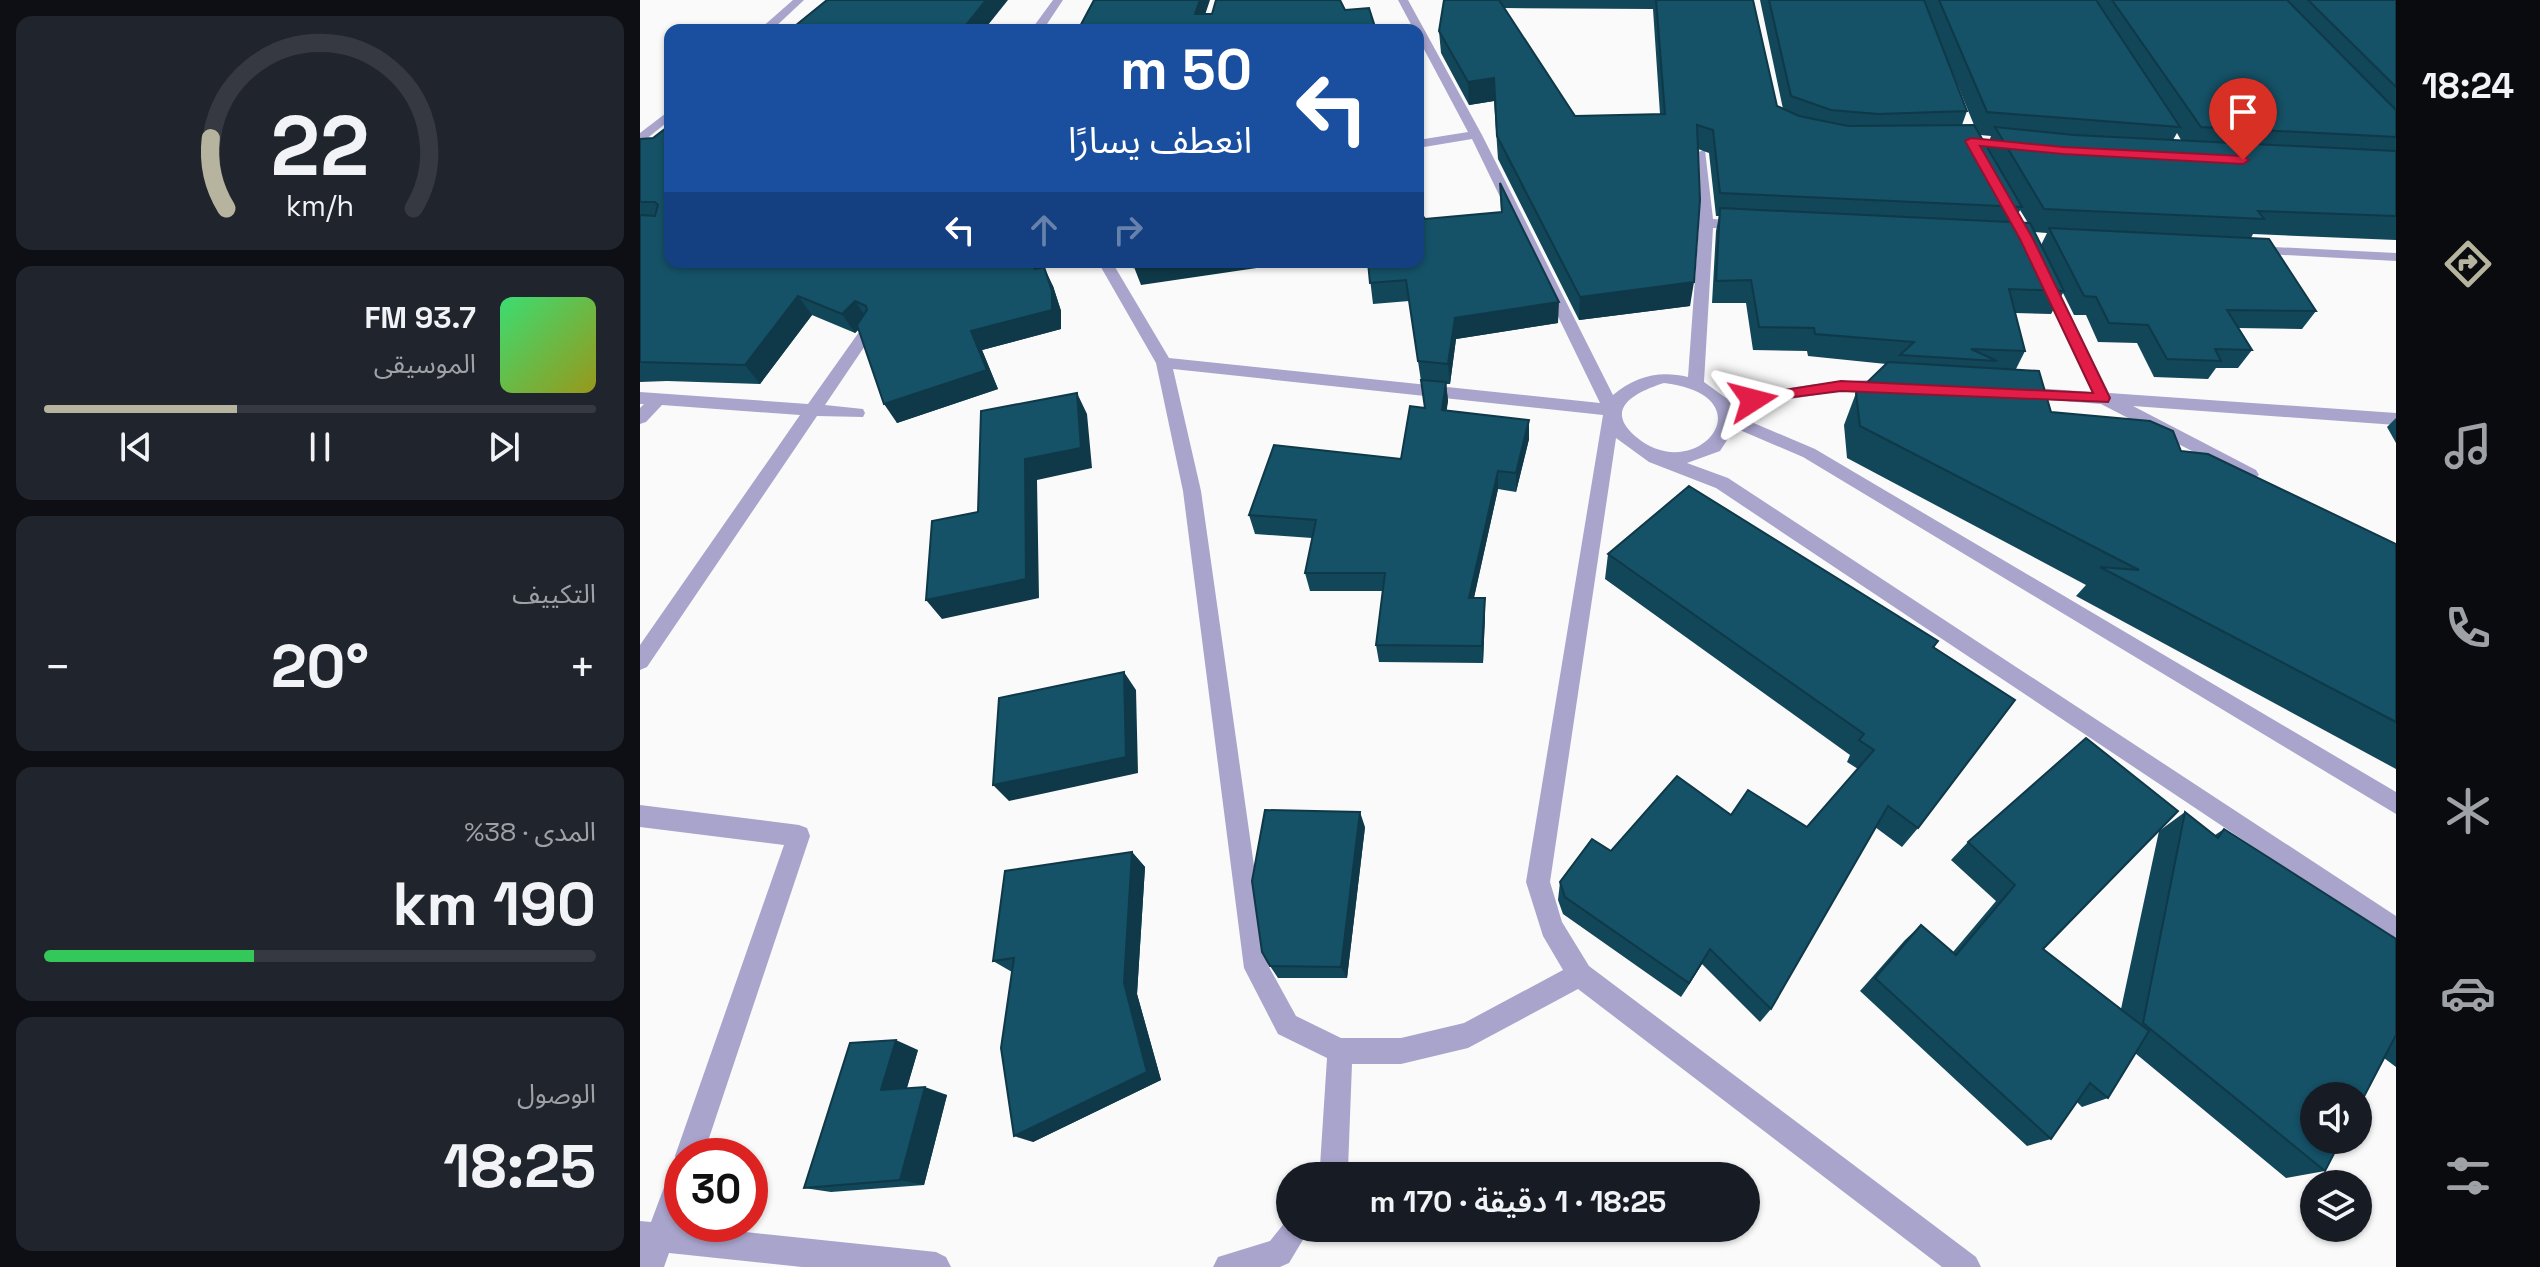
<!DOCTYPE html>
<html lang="ar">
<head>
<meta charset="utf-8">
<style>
	:root { --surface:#171b24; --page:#20242c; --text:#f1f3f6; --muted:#9ea1a6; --line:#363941; --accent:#b6b49e }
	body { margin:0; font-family:"Space Grotesk","Noto Sans Arabic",sans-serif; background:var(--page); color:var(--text); direction:rtl; height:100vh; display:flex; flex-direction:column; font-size:30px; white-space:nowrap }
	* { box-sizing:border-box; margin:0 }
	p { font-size:26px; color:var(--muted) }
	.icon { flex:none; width:44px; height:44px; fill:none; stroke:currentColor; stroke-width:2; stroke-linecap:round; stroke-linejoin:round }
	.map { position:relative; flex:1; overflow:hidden; direction:ltr }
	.details { display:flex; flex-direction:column; gap:16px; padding:16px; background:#0d0f14; width:640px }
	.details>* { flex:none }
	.hud { position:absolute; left:24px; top:24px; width:760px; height:244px; border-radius:16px; box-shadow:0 2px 6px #0004; direction:rtl; background:#1a4fa0; color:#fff; overflow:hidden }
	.tools { position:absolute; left:1660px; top:1082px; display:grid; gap:16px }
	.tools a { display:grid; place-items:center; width:72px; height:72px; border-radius:50%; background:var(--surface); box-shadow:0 2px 6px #0004; font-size:40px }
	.speed { position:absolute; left:24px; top:1138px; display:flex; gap:16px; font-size:40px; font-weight:700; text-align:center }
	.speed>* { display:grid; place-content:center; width:104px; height:104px; border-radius:50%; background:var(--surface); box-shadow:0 2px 6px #0004; line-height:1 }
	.speed .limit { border:12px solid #d22; background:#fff; color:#111 }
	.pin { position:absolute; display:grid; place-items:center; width:68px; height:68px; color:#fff; margin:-82px -34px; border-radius:50% 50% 50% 0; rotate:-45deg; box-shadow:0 0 8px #0007 }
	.pin .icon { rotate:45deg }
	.me { position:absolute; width:88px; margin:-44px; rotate:81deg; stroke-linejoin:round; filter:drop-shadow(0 0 6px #0008) }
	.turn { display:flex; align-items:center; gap:28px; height:168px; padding:0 40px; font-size:36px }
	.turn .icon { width:104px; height:104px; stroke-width:2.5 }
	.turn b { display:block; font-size:56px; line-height:68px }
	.lanes { display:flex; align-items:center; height:76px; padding:0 40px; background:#0003; justify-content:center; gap:40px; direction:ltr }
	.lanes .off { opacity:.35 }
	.big { font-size:60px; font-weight:600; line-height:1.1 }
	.details .widget { flex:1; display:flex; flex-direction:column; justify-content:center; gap:12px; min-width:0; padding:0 28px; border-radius:16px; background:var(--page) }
	.details .dial { align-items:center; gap:0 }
	.dial svg { height:208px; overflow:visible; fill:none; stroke:var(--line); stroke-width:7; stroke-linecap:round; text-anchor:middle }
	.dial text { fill:var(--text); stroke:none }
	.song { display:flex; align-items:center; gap:24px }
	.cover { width:96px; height:96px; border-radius:12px; background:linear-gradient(135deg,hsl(140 70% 55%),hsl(60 70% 35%)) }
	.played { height:8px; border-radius:4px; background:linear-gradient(90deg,var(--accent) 35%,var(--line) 35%) }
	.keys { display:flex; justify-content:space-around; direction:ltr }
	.heat { display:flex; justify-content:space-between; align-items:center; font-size:44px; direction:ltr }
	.charge { height:12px; border-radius:6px; background:linear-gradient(90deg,#34c759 38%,var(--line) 0) }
	.trip { position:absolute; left:636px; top:1162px; width:484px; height:80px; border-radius:40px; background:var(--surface); box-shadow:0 2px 6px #0004; font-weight:600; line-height:80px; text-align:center; direction:rtl }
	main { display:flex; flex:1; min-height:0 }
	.tabs { display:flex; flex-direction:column; width:144px; justify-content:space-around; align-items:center; background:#090b0e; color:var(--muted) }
	.tabs .icon { width:56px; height:56px }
	.tabs .current { color:var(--accent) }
	.tabs b { font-size:36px; color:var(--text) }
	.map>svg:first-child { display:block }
</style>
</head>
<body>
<main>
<nav class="tabs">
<b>18:24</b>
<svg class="icon current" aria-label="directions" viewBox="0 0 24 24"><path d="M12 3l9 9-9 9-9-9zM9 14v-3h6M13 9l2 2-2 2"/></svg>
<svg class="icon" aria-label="music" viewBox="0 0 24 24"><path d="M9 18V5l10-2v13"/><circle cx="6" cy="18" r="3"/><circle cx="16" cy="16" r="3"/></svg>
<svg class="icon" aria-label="phone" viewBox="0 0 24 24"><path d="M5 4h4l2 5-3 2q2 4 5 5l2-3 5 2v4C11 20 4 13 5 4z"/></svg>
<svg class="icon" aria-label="climate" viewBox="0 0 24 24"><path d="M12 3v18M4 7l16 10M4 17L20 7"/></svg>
<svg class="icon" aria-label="car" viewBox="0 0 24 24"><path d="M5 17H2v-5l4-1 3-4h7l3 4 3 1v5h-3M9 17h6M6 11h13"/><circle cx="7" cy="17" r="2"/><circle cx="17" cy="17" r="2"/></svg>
<svg class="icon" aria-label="filters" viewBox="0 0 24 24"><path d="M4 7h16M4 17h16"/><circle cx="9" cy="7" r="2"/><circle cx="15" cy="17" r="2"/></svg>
</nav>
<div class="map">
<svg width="1756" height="1267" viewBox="0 0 1756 1267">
	<rect width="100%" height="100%" fill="#fafafa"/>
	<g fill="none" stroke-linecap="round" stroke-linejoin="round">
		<g fill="#a8a4cc" fill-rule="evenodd">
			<path d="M153,0H164L132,30H119Z"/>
			<path d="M413,0H423L403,30H391Z"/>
			<path d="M758,0H768L842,135L973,395C995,376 1020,370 1048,377L1059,223L1054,153L1065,150L1073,219L1102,221L1109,225L1102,229L1073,228L1064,382L1086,398C1114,394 1241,369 1257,386L1249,391H1201L1093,408L1095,415L1175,449L1756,792V814L1163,457L1095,428L1080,451L1047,463L1088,478L1756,916V942L1076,488L1009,462L976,438L910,882L922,922L949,966L1336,1257L1341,1267H1302L938,989L828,1048L761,1064H712L708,1169L705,1176H676L680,1166L687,1058L638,1034L604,968L543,491L516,363L458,262H472L529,358L960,403L832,139L778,148V140L828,132L778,38V30H774ZM533,369L963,415L886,882L903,936L923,970L824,1023L761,1038H701L656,1016L628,965L561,491ZM1024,383C1131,396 1056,489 995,436C962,407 999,391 1024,383Z"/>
			<path d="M30,110V120L0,144V133Z"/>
			<path d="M1613,246L1756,253V261L1608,253L1606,250Z"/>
			<path d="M1407,276L1414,281L1469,393L1756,413V425L1493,406L1616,470L1619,475L1610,481L1461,404L1375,397L1373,393L1381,387L1452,392L1400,281Z"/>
			<path d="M229,323L237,328L185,405L223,409L225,413L223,417L177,416L7,667L0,670V645L160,415L22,405L6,422L0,424V408L4,404H0V392L168,404L224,325Z"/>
			<path d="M0,805L159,825L167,828L170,836L63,1156H42V1215L39,1225L296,1252L306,1257L311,1267H162L29,1253L24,1267H0V1221L11,1222L32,1166L38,1164L35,1156L144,845L0,827Z"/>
			<path d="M650,1216V1228H670L649,1263L640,1267H573L578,1257L630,1241Z"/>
		</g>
	</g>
	<g fill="#124659" fill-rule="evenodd">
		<path d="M804,0H1113L1137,106L1143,109L1120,0H1756V240L1613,234L1611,238L1676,311L1662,329L1598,328L1612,350L1598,368H1576L1568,379L1514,377L1497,343L1458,342L1446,315H1434L1423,293L1411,314L1375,313L1385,351L1376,369L1411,412L1541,451L1756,544V769L1436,596L1446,585L1207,458L1204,425L1216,393L1246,364L1168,356L1167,351L1113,350L1106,303H1072L1076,231L1079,216H1076L1069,153L1058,149L1050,306L939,320L858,159L854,101L829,105L801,53L799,31ZM864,8L1013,9L1020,114L935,116ZM1297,35L1334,125H1322L1327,111ZM1537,133L1541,140H1533ZM1340,135L1351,136L1347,147ZM1380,210L1388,223L1375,222ZM1394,232L1407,233L1401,245Z"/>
		<path d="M0,139L395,269L413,286L421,311V329L342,350L358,389L257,423L219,329L215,333L172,315L120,384L27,381L0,382Z"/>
		<path d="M860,183L918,323L816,339L810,384H806L808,401L806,410L889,439L876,492L858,489L834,598H845V615L843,663L739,662L736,645L743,591H670L665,573L672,538L615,534L609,515L761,459L785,408L769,301L733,304L728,262L785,219L861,212Z"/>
		<path d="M1756,418V443L1747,427Z"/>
		<path d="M968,554L1298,641L1294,648L1278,828L1262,847L1235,827L1131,1009L1120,1022L1062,964L1041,997L923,914L918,900L920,882L971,851L1167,827L1218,769L1207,762L1210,755L965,579Z"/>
		<path d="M1446,738L1403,949L1481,1009L1519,831L1545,812L1575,835L1584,829L1756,939V1067L1744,1058L1685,1171L1646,1178L1495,1053L1468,1098L1442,1107L1437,1102L1411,1139L1387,1146L1220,991L1265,940L1281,925L1313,952L1356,901L1311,860L1328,842Z"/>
		<path d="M725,827L707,978H638L630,966Z"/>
		<path d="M492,852L505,867L497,994L521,1080L393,1142L372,972L353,961Z"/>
		<path d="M278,1050L267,1088L307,1095L284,1185L191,1192L164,1188Z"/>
	</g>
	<g fill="#0f3948">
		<path d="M346,0H368L344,30H322Z"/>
		<path d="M560,0H570L560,30L555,14Z"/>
		<path d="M854,78V101L829,105L828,82Z"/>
		<path d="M531,262H657L501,285L494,267Z"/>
		<path d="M404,267L413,286L421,311V329L342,350L358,389L257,423L244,404L331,331Z"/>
		<path d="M1054,282L1050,306L939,320L940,297Z"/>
		<path d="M158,296L172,315L120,384L105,365Z"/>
		<path d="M215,301L228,320L215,333L202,314Z"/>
		<path d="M919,302L918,323L816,339L810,384L808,364L815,318Z"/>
		<path d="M806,382L808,401L804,429L802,410Z"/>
		<path d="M437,393L447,414L452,468L397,480L399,598L302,619L286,600L385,459Z"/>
		<path d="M889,420V439L876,492V473Z"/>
		<path d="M858,471V489L830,615L829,598Z"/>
		<path d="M845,598V615L843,663L842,646Z"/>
		<path d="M484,672L496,690L498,773L369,801L353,785Z"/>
		<path d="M720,812L725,827L707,978L701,967Z"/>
		<path d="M492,852L505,867L497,994L521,1080L393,1142L374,1136L484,983Z"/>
		<path d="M1070,949L1062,964L1041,997L1049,983Z"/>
		<path d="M256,1040L278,1050L264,1097L241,1090Z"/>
		<path d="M285,1087L307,1095L284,1185L260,1180Z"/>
	</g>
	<g fill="#155167" stroke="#0f3948" stroke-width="2">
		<path d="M187,0H346L322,30H150Z"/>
		<path d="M454,0H560L555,14H572L576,0H700L705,10L729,8L736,30H438Z"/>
		<path d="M804,0H859L935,116L1025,114L1016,0H1113L1137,106L1159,116L1208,126L1334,125L1382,207L1080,193L1073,130L1057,125L1060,200L1054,282L940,297L857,136L854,78L828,82L799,31Z"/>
		<path d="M1129,0H1284L1327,111L1238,114L1191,110L1151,96Z"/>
		<path d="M1299,0H1456L1540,127L1347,112Z"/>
		<path d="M1472,0H1647L1756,110V137L1561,127Z"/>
		<path d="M1668,0H1756V87Z"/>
		<path d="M30,125V262H389L395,269L404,267L412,291V310L331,331L347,370L244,404L217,325L227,310L226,306L215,301L202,314L158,296L105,365L0,362V215L15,216L18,205L15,202H0V139L13,138Z"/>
		<path d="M1355,127L1434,135L1756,151V216L1618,211L1624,219L1404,209Z"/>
		<path d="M860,183L919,302L815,318L808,364L778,361L766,280L730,283L728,262H778V209L785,219L862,212Z"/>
		<path d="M1080,208L1390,223L1424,291L1369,289L1385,351L1331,349L1357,361L1260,355L1274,342L1175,334L1174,328L1119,327L1111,280L1076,281Z"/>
		<path d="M1409,228L1629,239L1676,311L1587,310L1612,350L1575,349L1581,361L1527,359L1508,325L1469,323L1456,297L1444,296Z"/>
		<path d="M494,262H531L494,267Z"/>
		<path d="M1248,362L1399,371L1411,412L1510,421L1533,431L1541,451L1568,454L1756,544V722L1460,567L1499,570L1220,426L1216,393Z"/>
		<path d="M781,380L806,382L802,410L889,420L876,473L858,471L829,598H845L842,646L736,645L745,573H665L676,520L609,515L634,445L761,459L770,406L785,408Z"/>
		<path d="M437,393L441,448L385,459L386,579L286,600L292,521L338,512L341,411Z"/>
		<path d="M1049,486L1298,641L1293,647L1375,700L1278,828L1248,806L1131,1009L1070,949L1049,983L925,897L920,882L952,839L971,851L1037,776L1091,815L1108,790L1167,827L1234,750L1219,740L1224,734L968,554Z"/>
		<path d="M484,672L486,757L353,785L359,698Z"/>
		<path d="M1446,738L1538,811L1403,949L1509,1031L1468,1098L1450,1083L1411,1139L1235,978L1281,925L1316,955L1375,885L1328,842Z"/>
		<path d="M625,810L720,812L701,967L630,966L622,952L612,881Z"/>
		<path d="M1545,812L1578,838L1584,829L1756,939V1035L1718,1108V1096H1674V1140H1701L1685,1171L1503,1023Z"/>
		<path d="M492,852L484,983L507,1072L374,1136L361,1048L374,958L353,961L365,871Z"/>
		<path d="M256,1040L241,1090L285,1087L260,1180L164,1188L210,1043Z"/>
	</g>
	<path fill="#e11d48" stroke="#92132f" stroke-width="2" d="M1331,138L1423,147L1603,156L1609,160L1603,164L1423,154L1340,146L1393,239L1470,398L1468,402L1201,391L1107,403L1105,400L1113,395L1201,381L1453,393L1380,239L1325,141Z"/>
</svg>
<div class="tools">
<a><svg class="icon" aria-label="sound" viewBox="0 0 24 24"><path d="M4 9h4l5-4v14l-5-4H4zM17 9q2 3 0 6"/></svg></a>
<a><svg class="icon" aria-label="layers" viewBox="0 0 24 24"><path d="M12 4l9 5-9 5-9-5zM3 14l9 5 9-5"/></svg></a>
</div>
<div class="speed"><div class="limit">30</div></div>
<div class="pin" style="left:1603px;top:160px;background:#d93025"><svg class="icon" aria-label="arrive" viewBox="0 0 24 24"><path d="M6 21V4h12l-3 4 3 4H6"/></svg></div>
<svg class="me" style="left:1113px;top:400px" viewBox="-20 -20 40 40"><path d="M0-17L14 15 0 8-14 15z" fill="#e11d48" stroke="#fff" stroke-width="4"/></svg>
<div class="trip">18:25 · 1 دقيقة · 170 m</div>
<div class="hud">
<div class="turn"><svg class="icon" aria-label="left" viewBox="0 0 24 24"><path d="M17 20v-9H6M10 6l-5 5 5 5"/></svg><div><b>50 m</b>انعطف يسارًا</div></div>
<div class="lanes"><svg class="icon" aria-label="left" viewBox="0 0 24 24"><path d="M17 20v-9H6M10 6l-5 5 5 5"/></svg><svg class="icon off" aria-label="ahead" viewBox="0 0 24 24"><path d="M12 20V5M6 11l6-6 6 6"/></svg><svg class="icon off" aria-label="right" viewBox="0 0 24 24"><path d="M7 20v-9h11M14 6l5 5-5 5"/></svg></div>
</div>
</div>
<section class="details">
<div class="widget dial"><svg viewBox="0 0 100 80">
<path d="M14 69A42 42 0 1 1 86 69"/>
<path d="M14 69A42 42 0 0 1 8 42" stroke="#b6b49e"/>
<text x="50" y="56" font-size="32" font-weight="700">22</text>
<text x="50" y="72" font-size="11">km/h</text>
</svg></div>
<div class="widget">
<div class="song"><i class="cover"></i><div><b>93.7 FM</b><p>الموسيقى</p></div></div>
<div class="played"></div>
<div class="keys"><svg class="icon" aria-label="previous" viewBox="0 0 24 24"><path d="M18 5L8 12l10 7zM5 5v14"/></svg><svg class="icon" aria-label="pause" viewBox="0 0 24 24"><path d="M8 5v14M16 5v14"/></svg><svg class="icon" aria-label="next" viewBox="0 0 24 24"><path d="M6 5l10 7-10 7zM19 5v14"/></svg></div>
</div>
<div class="widget"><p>التكييف</p>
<div class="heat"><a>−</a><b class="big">20°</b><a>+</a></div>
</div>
<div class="widget"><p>المدى · 38%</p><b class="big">190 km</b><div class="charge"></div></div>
<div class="widget"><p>الوصول</p><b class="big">18:25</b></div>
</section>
</main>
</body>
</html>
